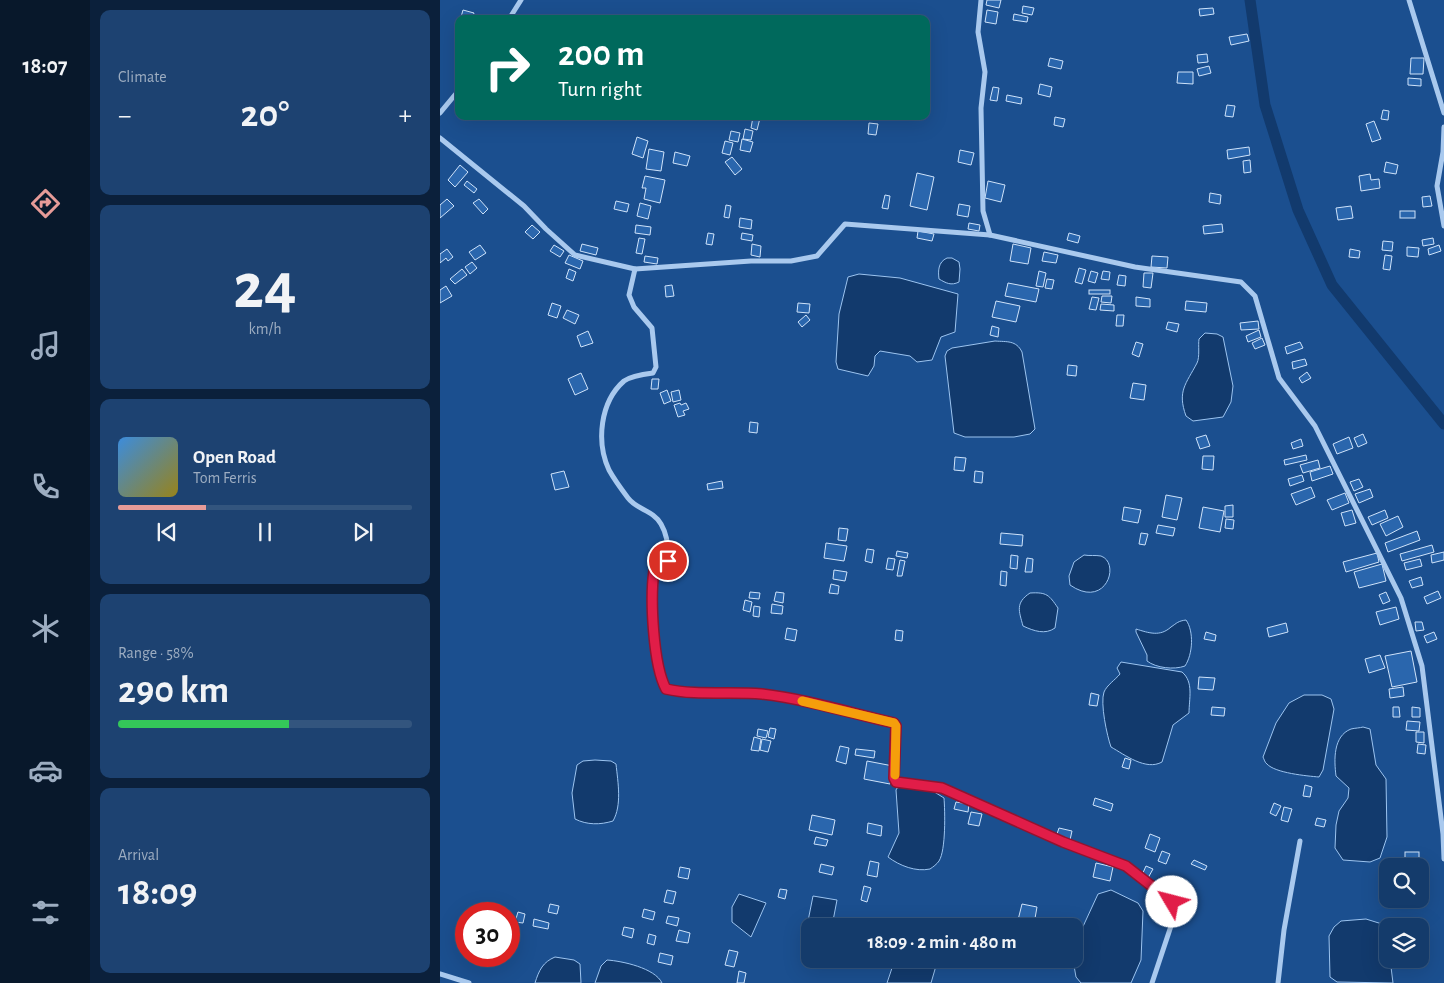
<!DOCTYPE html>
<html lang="en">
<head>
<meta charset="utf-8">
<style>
	:root { --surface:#143b6b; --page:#1d4271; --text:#f1f3f6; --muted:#9dadc1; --line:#33557e; --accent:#e69b98 }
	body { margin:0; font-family:"Alegreya Sans",sans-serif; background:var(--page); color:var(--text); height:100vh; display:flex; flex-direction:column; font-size:19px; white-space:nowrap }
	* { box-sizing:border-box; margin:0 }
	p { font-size:16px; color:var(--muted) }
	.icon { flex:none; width:28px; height:28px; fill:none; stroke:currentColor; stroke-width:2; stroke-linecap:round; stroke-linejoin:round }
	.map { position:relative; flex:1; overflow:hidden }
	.panel { display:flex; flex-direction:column; gap:10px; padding:10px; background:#0b203b; width:350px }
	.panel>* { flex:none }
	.guide { position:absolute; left:15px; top:15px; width:475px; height:105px; border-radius:10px; box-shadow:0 5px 20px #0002,0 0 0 1px var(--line); background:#00695c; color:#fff; overflow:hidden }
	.fabs { position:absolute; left:939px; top:858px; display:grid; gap:10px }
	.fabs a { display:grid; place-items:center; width:50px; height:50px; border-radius:10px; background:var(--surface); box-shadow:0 5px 20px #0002,0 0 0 1px var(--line); font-size:25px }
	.speed { position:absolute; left:15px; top:902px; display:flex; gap:10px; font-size:25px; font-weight:700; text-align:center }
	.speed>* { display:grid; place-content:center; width:65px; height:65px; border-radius:50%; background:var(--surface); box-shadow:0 5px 20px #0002,0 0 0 1px var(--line); line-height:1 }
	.speed .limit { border:8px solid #d22; background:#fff; color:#111 }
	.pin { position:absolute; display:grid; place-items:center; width:42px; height:42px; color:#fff; margin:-21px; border:2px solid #fff; border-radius:50%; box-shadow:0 1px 5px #0007 }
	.me { position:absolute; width:55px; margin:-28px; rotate:307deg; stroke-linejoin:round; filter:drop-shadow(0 0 4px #0008) }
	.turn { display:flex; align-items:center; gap:18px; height:105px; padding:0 20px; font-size:22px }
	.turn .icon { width:65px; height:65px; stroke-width:2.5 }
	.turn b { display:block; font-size:35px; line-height:42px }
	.big { font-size:38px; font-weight:700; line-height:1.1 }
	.panel .card { flex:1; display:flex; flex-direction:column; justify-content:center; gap:8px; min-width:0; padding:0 18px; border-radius:10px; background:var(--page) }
	.panel .dial { align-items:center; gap:0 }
	.dial b { font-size:65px; line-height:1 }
	.song { display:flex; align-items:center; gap:15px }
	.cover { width:60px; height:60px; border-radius:8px; background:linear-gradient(135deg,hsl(210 70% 55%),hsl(50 70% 35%)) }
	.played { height:5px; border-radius:2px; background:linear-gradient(90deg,var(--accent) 30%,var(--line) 30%) }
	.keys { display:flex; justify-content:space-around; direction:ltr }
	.heat { display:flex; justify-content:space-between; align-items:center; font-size:28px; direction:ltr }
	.charge { height:8px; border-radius:4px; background:linear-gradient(90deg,#34c759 58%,var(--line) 0) }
	.trip { position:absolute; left:361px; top:918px; width:282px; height:50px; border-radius:10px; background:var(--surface); box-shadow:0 5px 20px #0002,0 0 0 1px var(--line); font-weight:700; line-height:50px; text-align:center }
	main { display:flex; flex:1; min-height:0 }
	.dock { display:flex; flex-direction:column; width:90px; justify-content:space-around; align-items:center; background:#08182b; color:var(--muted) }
	.dock .icon { width:35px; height:35px }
	.dock .active { color:var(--accent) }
	.dock b { font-size:22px; color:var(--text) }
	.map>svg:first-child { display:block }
</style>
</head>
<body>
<main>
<nav class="dock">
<b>18:07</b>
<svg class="icon active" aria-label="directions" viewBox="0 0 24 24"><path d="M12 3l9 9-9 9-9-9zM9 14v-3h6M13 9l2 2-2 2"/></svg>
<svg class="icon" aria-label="music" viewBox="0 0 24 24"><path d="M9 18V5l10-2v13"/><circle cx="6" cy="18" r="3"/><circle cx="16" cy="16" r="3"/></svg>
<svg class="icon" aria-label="phone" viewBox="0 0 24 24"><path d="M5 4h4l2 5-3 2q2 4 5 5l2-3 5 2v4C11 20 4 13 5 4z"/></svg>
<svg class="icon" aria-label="climate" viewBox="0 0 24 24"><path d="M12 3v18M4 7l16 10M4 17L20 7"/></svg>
<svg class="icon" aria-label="car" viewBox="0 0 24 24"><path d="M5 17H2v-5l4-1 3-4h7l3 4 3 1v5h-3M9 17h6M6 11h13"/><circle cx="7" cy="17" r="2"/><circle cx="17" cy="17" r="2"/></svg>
<svg class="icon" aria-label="filters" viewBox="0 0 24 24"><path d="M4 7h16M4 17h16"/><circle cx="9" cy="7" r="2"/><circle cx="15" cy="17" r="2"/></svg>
</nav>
<section class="panel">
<div class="card"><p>Climate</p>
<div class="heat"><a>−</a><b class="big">20°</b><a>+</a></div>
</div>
<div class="card dial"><b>24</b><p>km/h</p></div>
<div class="card">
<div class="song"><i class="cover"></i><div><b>Open Road</b><p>Tom Ferris</p></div></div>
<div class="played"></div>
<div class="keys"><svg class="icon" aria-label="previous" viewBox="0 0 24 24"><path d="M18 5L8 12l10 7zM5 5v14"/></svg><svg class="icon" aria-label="pause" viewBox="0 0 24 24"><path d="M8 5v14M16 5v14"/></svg><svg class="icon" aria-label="next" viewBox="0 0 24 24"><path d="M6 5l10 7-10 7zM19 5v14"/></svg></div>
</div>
<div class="card"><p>Range · 58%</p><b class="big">290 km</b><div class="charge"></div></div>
<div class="card"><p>Arrival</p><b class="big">18:09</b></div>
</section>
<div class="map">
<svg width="1004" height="983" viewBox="0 0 1004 983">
	<rect width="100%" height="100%" fill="#1b4f8f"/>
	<g fill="#123a6d" stroke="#9cc4f0">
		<path d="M507,258H512L519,262L520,269L519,282C511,286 506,283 499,279C498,271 498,262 507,258Z"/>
		<path d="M419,274L460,278L518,294L515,332L501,337L492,360L477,362L470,356L440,351L435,356L434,366L428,376L398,369L396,362L399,314L408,277Z"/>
		<path d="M765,333L777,334L783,337L793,386L791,402L783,417L753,421L746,416C737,391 746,384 757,363C760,357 758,345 759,339Z"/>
		<path d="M555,341C567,342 576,340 582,352L595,429L590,434L574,437H525L514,433L505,356L507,351L512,348Z"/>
		<path d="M644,555C649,556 656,555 661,556C681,563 666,610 630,585L629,576L634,562Z"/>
		<path d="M590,593C607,592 609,595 618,608L615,628C605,635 594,631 583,626C579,611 575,603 590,593Z"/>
		<path d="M746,620C754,631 753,654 745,666C734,670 716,668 707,661V655L696,632V629C709,633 720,637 731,627C737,623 738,621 746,620Z"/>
		<path d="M681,662L742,672C754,682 749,699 749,713L733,725L722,762C706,771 685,755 671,747C667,736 660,703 664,692C667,685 675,680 680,674L677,668Z"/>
		<path d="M864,695H882L891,699L894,709L883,770L879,777C867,776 835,773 827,764C825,763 824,759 823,757L836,723L849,703Z"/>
		<path d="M923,727L930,729L936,765L946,779L947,837L940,858L930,862L903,860L895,848L896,825L899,811L908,798L909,788L896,776C894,760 893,736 911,729C915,728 920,728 923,727Z"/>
		<path d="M155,760L171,761L176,764C178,783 182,805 173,821C160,825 147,825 135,819L132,793L137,765L143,761Z"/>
		<path d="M464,786L488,788L504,798C505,811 506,850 499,861C497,864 493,867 490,869C476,872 460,866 448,857L459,833L456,790L457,788Z"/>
		<path d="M671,890L698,903L703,911L701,960L691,983H641L636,977L633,960L635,959V953L640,933L658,894Z"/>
		<path d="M299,894L326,903L311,937L292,922V907Z"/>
		<path d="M373,896L397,900L392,926H370V959H382L376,968L361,956Z"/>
		<path d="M926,919L942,924C948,935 948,947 948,959H950L953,983L897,982L890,977L889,936L894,927L901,921Z"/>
		<path d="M115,957L134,960L140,964L141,983H95C99,970 103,962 115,957Z"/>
		<path d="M455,959H498L491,983H447Z"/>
		<path d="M167,960C182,961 215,968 222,983H155L161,966Z"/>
	</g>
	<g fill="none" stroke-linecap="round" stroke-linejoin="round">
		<path stroke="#123a6d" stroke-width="11" d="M810,0L825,105L858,210L892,285L1004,424"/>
	</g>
	<g fill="#2a66ad" stroke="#cfe3fa">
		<path d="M547,0H561L559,8L546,5Z"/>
		<path d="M583,6L594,8L592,15L582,13Z"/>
		<path d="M773,8L774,14L760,16L759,9Z"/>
		<path d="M23,10L34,13L32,19L21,17Z"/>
		<path d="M547,10L558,12L556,24L545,22Z"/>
		<path d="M574,14L588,17L587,22L573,20Z"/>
		<path d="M807,34L809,41L791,45L789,37Z"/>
		<path d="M767,54L768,62L758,63L757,55Z"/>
		<path d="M610,58L623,61L621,69L608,66Z"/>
		<path d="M971,58H984L983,74H970Z"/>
		<path d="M769,66L771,73L759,76L757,69Z"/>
		<path d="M738,72H753V84L737,83Z"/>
		<path d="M968,78L981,79V86L968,85Z"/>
		<path d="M600,84L612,87L610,97L598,94Z"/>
		<path d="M553,87L559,88L557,101L550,100Z"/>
		<path d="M567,95L582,98L581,104L566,101Z"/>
		<path d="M787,105L795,106L793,117L785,116Z"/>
		<path d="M943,110L949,111L948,120L941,119Z"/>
		<path d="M313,117L320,118L317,130L311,128Z"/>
		<path d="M615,117L625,119L623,127L614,125Z"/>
		<path d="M934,121L941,139L932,142L926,124Z"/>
		<path d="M429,123L438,124L436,135L428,134Z"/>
		<path d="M305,129L313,131L311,140L303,139Z"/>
		<path d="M291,131L300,133L298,142L289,140Z"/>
		<path d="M197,137L208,141L203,158L192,154Z"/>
		<path d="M302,139L313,142L310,152L300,150Z"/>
		<path d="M285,141L293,143L290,155L282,153Z"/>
		<path d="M809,147L810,155L788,159L787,150Z"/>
		<path d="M209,149L224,152L221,171L206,169Z"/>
		<path d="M520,150L534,153L531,165L518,162Z"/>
		<path d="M235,152L250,156L247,166L233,163Z"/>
		<path d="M292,157L302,169L295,175L285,162Z"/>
		<path d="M810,160L811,172L804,173L803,161Z"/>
		<path d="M946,162L958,165L956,174L944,172Z"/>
		<path d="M20,165L28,172L15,187L8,180Z"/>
		<path d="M477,173L494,177L487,210L470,206Z"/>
		<path d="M930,174L931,180L939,179L940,188L921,191L919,176Z"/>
		<path d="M205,176L225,180L220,203L204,199L206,188H202Z"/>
		<path d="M27,181L37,189L34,193L24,185Z"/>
		<path d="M548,181L565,185L561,202L545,198Z"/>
		<path d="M770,193L781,195L780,204L769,202Z"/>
		<path d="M445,195L450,196L448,209L442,208Z"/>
		<path d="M990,196L992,206L983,207L982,197Z"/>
		<path d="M7,199L14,206L0,218V205Z"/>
		<path d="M39,199L48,209L43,214L33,203Z"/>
		<path d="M176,201L189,204L187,212L174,209Z"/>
		<path d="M200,203L211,206L208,219L197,216Z"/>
		<path d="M519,204L530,206L528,217L517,215Z"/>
		<path d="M286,205L291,206L289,218L284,217Z"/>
		<path d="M911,206L913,218L898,220L896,208Z"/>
		<rect x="960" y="211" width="15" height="7"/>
		<path d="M300,218L312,220L311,229L299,227Z"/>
		<path d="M529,223L540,225L539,231L528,229Z"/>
		<path d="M782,224L783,232L764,234L763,226Z"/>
		<path d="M92,225L100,232L93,239L85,232Z"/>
		<path d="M196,225L211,227L210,235L195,233Z"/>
		<path d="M478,231L494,234L492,241L477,238Z"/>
		<path d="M268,233L274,234L272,245L266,244Z"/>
		<path d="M302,233L313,235L312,241L301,239Z"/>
		<path d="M629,233L640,236L638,243L627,240Z"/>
		<path d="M199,238L205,239L202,254L196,253Z"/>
		<path d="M993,238L994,244L983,246L982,240Z"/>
		<path d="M943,241L953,242L952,251L942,250Z"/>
		<path d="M142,244L158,248L156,255L140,251Z"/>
		<path d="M312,244L321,246L320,257L311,255Z"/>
		<path d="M573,244L591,248L588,264L570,261Z"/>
		<path d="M40,245L46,253L35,260L29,252Z"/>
		<path d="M114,245L124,251L120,257L110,251Z"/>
		<path d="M999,245L1001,251L989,255L988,249Z"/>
		<path d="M967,247L979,248L978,257L967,256Z"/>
		<path d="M7,249L13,257L8,261L6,258L0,263V254Z"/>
		<path d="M910,249L920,251L919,258L909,257Z"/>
		<path d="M604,252L618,255L616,263L602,261Z"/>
		<path d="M129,255L143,261L140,269L125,263Z"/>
		<path d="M945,255L952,256L950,270L943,269Z"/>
		<path d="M205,256L218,258L217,264L204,262Z"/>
		<path d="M712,256L728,257L727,268L711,267Z"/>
		<path d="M32,262L37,268L30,274L25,267Z"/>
		<path d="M639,268L646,270L642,284L635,282Z"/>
		<path d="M22,269L27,275L15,284L10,279Z"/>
		<path d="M129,269L136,272L133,281L126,278Z"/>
		<path d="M599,271L606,273L603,287L596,286Z"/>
		<path d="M651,271L658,273L655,283L648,281Z"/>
		<path d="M663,271L670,272L669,280L661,279Z"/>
		<path d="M704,273H713L711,288L703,287Z"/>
		<path d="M679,275L686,276L685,286L677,285Z"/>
		<path d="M607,279L614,280L612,289L605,288Z"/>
		<path d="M568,283L599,289L596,302L565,296Z"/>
		<path d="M232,285L234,296L226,297L225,286Z"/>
		<path d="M6,286L12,296L0,303V290Z"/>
		<rect x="649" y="290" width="21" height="4"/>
		<path d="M662,296H672L671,303L661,302Z"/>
		<path d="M652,297L659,298L656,310L649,309Z"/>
		<path d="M696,297L710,299V307L696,306Z"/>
		<path d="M556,301L580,306L576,322L552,317Z"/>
		<path d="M746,301L767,303L766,312L745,310Z"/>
		<path d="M112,303L121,306L117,318L108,315Z"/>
		<path d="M358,303L370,304L369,313L357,312Z"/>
		<path d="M661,304L674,305V311L660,310Z"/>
		<path d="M127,310L139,315L135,324L123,318Z"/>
		<path d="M366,315L370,320L362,327L358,322Z"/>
		<path d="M677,315H684L683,326H676Z"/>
		<path d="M818,321L819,329L801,330L800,323Z"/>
		<path d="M728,322L739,324L737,332L726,329Z"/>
		<path d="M552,326L559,328L558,337L550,335Z"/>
		<path d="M819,330L821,337L808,342L806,336Z"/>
		<path d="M148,331L153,343L141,347L137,336Z"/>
		<path d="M822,338L825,345L815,349L812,343Z"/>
		<path d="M696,342L703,344L699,357L692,354Z"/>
		<path d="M860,342L863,348L847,354L845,347Z"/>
		<path d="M865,359L867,365L853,369L852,362Z"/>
		<path d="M628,365L637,366L636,376L627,375Z"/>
		<path d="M867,372L871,378L862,383L859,378Z"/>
		<path d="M141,373L148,389L135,395L128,379Z"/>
		<path d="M212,379H219L218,389H211Z"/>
		<path d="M693,383L706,385L704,400L690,398Z"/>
		<path d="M227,390L231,401L224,404L220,393Z"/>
		<path d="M239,390L241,400L233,402L231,392Z"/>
		<path d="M240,403L241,405L246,403L249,409L243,411L245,415L238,417L234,405Z"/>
		<path d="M310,422L318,423L317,433L309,432Z"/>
		<path d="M923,434L927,443L918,447L914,438Z"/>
		<path d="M766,435L770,446L760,449L756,438Z"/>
		<path d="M909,437L913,448L897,454L893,444Z"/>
		<path d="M861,439L863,446L853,449L851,443Z"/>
		<path d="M866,455L867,460L845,465L844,460Z"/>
		<path d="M763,456H774L773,470L762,469Z"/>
		<path d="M515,457L526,458L524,471L514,470Z"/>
		<path d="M878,460L880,468L863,473L860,465Z"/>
		<path d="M890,466L893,474L872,481L870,472Z"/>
		<path d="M124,471L129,487L115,490L111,474Z"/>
		<path d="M535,471L543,472L542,483L534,482Z"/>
		<path d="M862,475L864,481L850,486L848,479Z"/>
		<path d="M919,479L923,487L914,491L910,482Z"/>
		<path d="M282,481L283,488L268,490L267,484Z"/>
		<path d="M871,487L875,497L856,505L851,494Z"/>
		<path d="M930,489L933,497L919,503L915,494Z"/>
		<path d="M905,493L909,503L892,510L887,500Z"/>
		<path d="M726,495L742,498L737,520L722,517Z"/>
		<path d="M793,505V517H785V506Z"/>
		<path d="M684,507L701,510L698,523L682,520Z"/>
		<path d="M763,507L784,511L780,532L759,528Z"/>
		<path d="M912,510L916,523L905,526L901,513Z"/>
		<path d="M945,510L948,518L932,525L928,517Z"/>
		<path d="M958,516L963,527L946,536L940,524Z"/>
		<path d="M786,519L794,520L793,529L785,528Z"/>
		<path d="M718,525L735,528L733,536L716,533Z"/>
		<path d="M399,528L408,529L406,541L398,540Z"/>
		<path d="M977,531L980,540L948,552L945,543Z"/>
		<path d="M561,533L583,535L582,546L560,544Z"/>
		<path d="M701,533L708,534L705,545L699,544Z"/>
		<path d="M386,543L407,546L404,561L384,558Z"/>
		<path d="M992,545L994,552L962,561L960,554Z"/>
		<path d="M427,549L434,550L432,563L425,561Z"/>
		<path d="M457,551L468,553L467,558L456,556Z"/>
		<path d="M1004,552V560L992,563L991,555Z"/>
		<path d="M937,553L939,562L906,572L903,562Z"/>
		<path d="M571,555L578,556L577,569L570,568Z"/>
		<path d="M448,558L455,559L453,570L446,569Z"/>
		<path d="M587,558L593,559L592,572H585Z"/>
		<path d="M980,559L982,566L966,570L964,563Z"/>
		<path d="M460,560L465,561L462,576H457Z"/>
		<path d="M942,564L946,581L919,588L914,572Z"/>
		<path d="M394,570L407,572L405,581L393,579Z"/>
		<path d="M561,571L567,572L566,586L560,585Z"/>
		<path d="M981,577L983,585L972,588L969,581Z"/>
		<path d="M391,584L399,586L398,594L389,593Z"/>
		<path d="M998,591L1001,598L987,604L984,597Z"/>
		<path d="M310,592L320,593L319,599L309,598Z"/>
		<path d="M336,592L344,593L343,603L334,601Z"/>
		<path d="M946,592L950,601L943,604L939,595Z"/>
		<path d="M305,600L312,602L310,612L303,610Z"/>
		<path d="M332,604L343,606L342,614L331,613Z"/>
		<path d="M314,606L320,607L319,617L313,616Z"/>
		<path d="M956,607L959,619L940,625L936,612Z"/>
		<path d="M975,622H982L984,630L976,631Z"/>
		<path d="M846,623L848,632L829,637L827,628Z"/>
		<path d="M347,628L357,630L355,641L345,639Z"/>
		<path d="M456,630L463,631L462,641L455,640Z"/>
		<path d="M766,632L776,635L775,641L764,639Z"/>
		<path d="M994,632L997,639L987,643L984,636Z"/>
		<path d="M971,651L977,682L952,687L945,656Z"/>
		<path d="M940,655L945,668L929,673L925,659Z"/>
		<path d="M759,677L775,678L773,690L758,689Z"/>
		<path d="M963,687L964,696L950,698L949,689Z"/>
		<path d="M651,693L659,695L657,706L649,705Z"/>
		<path d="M772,707L785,708L784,716L771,715Z"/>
		<path d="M953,707H959L960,717H953Z"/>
		<path d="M972,707L980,708V717H972Z"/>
		<path d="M967,721L980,722L979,731L966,730Z"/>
		<path d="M330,728L336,729L334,739L328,737Z"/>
		<path d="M318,729L328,731L326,738L317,736Z"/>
		<path d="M976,732H984V743L976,742Z"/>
		<path d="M314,737L321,739L319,751L311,750Z"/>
		<path d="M322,739L331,741L328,752L320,750Z"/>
		<path d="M978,744L986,745L985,754L977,753Z"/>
		<path d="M400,746L409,748L406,764L396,761Z"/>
		<path d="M416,749L435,751L434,758L415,755Z"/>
		<path d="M685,758L691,760L689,769L682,767Z"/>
		<path d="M427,761L453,766L450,784L424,779Z"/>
		<path d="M865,785L872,787L870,797L863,796Z"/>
		<path d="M655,798L673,804L671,811L653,805Z"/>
		<path d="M516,802L529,804L528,812L514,809Z"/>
		<path d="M834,803L841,806L836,816L830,813Z"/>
		<path d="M844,807L852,809L848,822L841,820Z"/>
		<path d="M531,812L542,814L539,826L528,824Z"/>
		<path d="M372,815L395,820L392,835L369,830Z"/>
		<path d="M877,818L886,820L884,827L875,825Z"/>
		<path d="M428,823L442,826L441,836L427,833Z"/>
		<path d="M619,828L632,831L630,840L616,837Z"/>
		<path d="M710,834L720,838L715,852L705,848Z"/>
		<path d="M376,837L388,840L386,846L374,844Z"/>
		<path d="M722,851L730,854L726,864L718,861Z"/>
		<rect x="965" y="852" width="14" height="8"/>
		<path d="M754,860L767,866L765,870L751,864Z"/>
		<path d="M430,861L439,863L437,877L427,875Z"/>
		<path d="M656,863L673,867L670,881L653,877Z"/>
		<path d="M381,864L394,867L392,875L379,872Z"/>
		<path d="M706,866L713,869L708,878L702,875Z"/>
		<path d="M240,867L250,869L248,879L238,877Z"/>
		<path d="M424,886L431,888L427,902L421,900Z"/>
		<path d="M340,889L347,890L345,899L338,897Z"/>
		<path d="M227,890L236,892L233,904L224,902Z"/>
		<path d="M716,900L730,905L728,910L714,906Z"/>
		<path d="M110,904L119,906L117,914L108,912Z"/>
		<path d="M582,904L597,907L594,924L578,920Z"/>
		<path d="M204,909L215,912L213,920L202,917Z"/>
		<path d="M78,912L85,914L83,923L75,922Z"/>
		<path d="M228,916L239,918L237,926L226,923Z"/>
		<path d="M94,919L109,923L108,929L93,926Z"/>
		<path d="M184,927L194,929L192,938L182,935Z"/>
		<path d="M239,930L250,933L248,943L236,941Z"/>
		<path d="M209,934L216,936L214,945L207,943Z"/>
		<path d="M289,950L298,952L294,967L285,965Z"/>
		<path d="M220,953L233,956L231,965L218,962Z"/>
		<path d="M299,971L306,973L304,983H297Z"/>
	</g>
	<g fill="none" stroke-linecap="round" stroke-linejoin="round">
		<g stroke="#a9c9ee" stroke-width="5">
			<path d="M541,0L538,32L545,72L541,108L543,211L550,235"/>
			<path d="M969,0L1004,113"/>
			<path d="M69,19L81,0"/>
			<path d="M0,113L19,90"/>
			<path d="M1004,127L1003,152L997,186L1004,226"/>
			<path d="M0,138L84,206L106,229L135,255L195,269L311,261H351L377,256L405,224L550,235L695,267L801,282L815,296L839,378L875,426L961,598L982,666L1003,834L1004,859"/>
			<path d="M195,269L189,295L194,307L212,328L216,367L213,373C205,374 191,376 184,381C160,402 156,442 169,470C174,479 182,490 188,498C197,510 213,510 221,524C228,536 229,551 228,565L214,571C210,598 213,665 226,689C257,696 290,691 322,694C366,699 410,713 454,723L456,726L454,778L456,782L502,788L623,842L685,867L732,902L735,907L734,917L712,983"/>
			<path d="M0,974L29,983"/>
			<path d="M838,983L844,930L860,841"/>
		</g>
	</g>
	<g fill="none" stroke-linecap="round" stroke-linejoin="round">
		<defs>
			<path id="route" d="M228,561V565L214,571C210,598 213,665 226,689C257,696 290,691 322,694C366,699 410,713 454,723L456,726L454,778L456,782L502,788L623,842L686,866L732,902"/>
		</defs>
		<use href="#route" stroke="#92132f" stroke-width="12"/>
		<use href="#route" stroke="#e11d48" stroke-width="9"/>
		<path stroke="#f59e0b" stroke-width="9" d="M362,701L454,723L456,726L455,775"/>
	</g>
</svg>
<div class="fabs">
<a><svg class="icon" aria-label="search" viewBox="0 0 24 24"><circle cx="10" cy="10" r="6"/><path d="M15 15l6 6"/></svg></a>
<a><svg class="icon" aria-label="layers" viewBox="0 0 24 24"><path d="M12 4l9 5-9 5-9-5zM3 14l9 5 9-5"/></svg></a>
</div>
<div class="speed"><div class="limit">30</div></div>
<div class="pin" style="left:228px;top:561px;background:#d93025"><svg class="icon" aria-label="arrive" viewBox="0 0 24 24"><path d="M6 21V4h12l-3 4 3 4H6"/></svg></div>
<svg class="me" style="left:732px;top:902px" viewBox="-20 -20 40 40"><circle r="19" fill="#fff"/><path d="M0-13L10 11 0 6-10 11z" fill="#e11d48"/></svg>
<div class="trip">18:09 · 2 min · 480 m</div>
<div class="guide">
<div class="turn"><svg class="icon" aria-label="right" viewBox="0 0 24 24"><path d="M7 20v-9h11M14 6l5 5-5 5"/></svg><div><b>200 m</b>Turn right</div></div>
</div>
</div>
</main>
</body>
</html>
